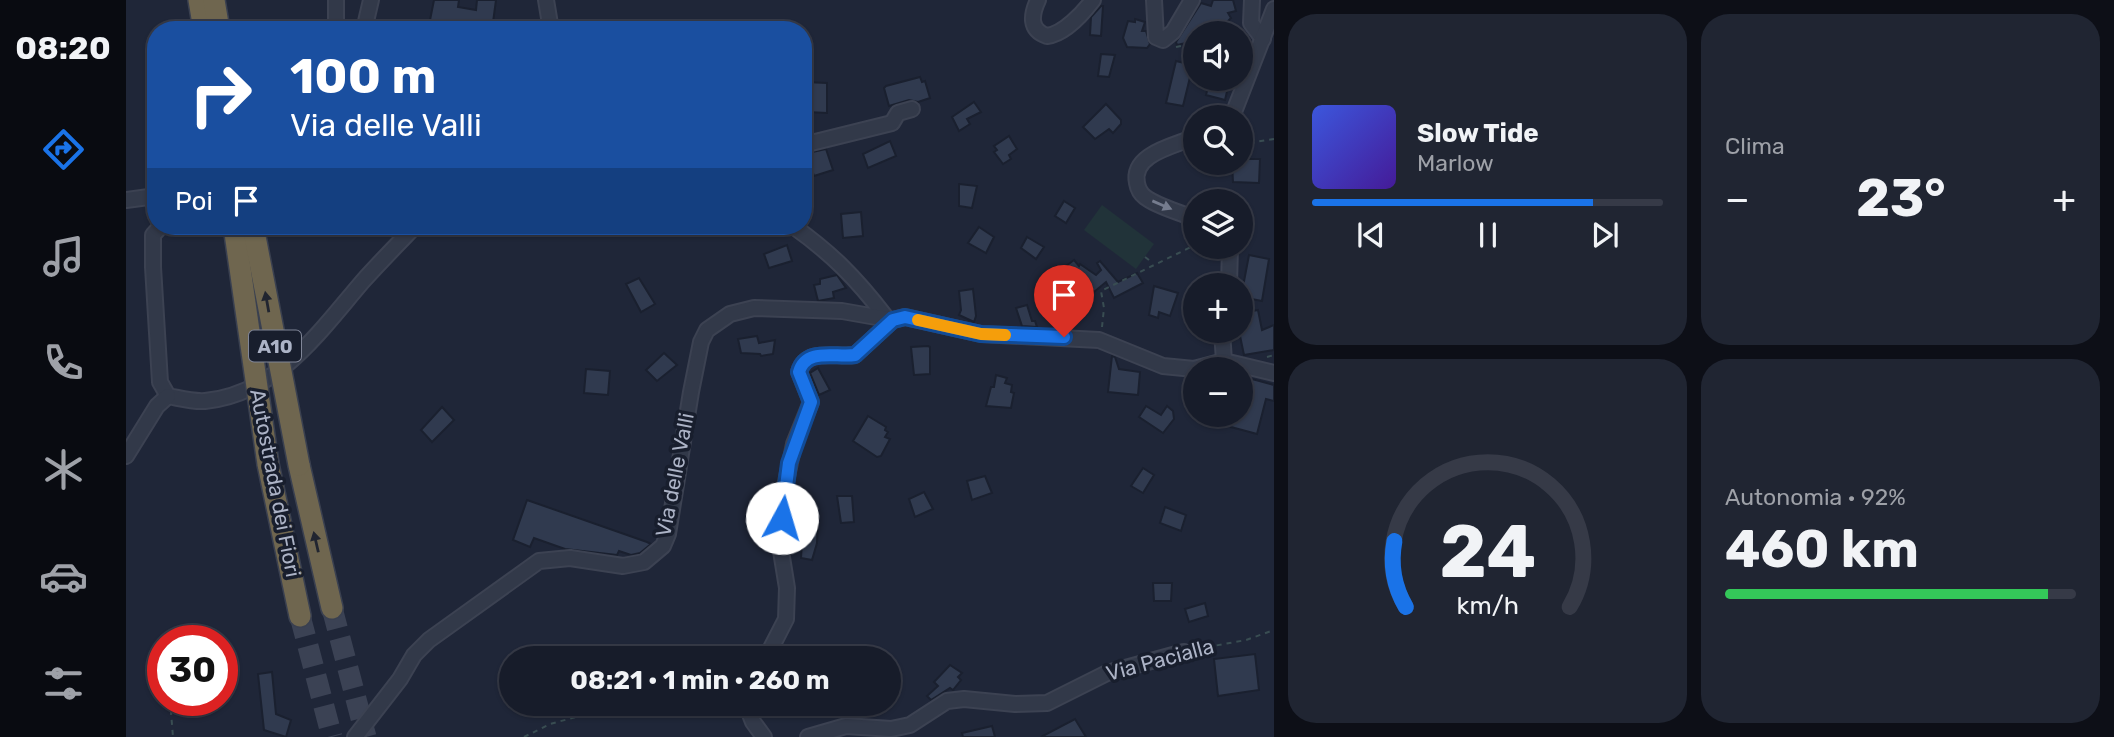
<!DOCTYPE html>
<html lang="it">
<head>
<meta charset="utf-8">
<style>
	:root { --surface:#171c2a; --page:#202532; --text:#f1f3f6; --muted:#9ea1a8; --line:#363a47; --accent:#1a73e8 }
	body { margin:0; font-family:Rubik,sans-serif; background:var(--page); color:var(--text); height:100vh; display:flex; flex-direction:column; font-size:26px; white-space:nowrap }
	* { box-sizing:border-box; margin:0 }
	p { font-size:23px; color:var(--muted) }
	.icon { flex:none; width:38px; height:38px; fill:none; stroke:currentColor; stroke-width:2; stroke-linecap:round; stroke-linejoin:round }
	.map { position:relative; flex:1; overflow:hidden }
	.side { display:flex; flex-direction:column; gap:14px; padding:14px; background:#0d0f17; width:840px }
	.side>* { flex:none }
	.hud { position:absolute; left:21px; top:21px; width:665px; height:214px; border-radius:28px; box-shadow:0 2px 5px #0004,0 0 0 2px var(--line); background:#1a4fa0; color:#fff; overflow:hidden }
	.buttons { position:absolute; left:1057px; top:21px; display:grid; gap:14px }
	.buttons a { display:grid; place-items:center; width:70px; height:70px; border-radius:50%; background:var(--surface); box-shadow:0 2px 5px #0004,0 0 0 2px var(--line); font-size:35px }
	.speed { position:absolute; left:21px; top:625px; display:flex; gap:14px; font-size:35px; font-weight:700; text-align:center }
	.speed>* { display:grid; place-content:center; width:91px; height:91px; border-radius:50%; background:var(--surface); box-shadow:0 2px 5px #0004,0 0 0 2px var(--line); line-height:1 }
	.speed .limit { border:10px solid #d22; background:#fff; color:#111 }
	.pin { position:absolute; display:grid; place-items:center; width:60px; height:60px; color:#fff; margin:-72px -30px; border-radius:50% 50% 50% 0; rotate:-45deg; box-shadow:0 0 7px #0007 }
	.pin .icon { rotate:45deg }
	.me { position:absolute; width:77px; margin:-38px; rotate:6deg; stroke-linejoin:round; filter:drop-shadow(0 0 5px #0008) }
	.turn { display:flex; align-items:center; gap:24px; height:147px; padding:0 28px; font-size:32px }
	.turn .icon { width:91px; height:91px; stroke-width:2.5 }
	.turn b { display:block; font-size:49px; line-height:60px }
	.then { display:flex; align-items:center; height:66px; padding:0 28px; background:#0003; gap:14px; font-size:26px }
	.big { font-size:52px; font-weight:700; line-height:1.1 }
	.side .widget { flex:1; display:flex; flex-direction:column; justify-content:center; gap:10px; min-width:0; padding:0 24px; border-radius:28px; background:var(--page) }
	.side .dial { align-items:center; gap:0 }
	.dial svg { height:182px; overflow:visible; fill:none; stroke:var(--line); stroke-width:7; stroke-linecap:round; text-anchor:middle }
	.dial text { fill:var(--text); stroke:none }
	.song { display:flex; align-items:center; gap:21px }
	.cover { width:84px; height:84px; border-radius:10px; background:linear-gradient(135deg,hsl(230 70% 55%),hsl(260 70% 35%)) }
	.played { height:7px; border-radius:4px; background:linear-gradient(90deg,var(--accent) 80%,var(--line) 80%) }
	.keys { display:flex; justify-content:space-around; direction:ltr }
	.heat { display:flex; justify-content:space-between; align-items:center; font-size:38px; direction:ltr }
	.charge { height:10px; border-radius:5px; background:linear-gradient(90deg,#34c759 92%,var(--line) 0) }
	.side .tiles { flex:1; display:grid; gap:14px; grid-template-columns:repeat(2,1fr) }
	.trip { position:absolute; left:373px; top:646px; width:402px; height:70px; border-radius:35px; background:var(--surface); box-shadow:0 2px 5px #0004,0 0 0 2px var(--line); font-weight:700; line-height:70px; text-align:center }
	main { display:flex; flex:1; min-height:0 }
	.tabs { display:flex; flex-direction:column; width:126px; justify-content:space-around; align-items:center; background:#090b11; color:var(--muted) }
	.tabs .icon { width:49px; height:49px }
	.tabs .current { color:var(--accent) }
	.tabs b { font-size:32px; color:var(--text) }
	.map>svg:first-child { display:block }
</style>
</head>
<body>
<main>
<nav class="tabs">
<b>08:20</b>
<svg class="icon current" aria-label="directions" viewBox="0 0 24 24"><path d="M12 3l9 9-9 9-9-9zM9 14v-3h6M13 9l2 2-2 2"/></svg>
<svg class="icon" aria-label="music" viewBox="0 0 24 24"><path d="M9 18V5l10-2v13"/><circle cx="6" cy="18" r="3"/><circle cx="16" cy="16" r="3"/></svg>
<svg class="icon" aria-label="phone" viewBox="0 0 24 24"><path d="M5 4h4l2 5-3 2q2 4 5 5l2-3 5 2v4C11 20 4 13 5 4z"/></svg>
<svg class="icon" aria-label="climate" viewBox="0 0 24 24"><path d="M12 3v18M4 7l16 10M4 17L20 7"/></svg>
<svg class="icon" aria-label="car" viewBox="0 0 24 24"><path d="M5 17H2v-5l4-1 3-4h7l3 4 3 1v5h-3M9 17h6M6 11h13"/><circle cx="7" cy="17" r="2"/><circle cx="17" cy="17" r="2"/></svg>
<svg class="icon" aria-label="filters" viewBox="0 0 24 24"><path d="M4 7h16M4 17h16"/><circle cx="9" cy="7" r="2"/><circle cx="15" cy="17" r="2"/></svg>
</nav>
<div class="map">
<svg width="1148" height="737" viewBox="0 0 1148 737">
	<rect width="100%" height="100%" fill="#1f2638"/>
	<path fill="#213339" d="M976,205L1028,244L1010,269L958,230Z"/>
	<g fill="#303a4f" stroke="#1a202f" stroke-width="2">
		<path d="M308,0H333L332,7L350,10L351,0H370L366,30H347V26L329,23L328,30H302Z"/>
		<path d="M1087,0H1107L1110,11L1102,13L1105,18L1101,22L1097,33H1069V41L1051,45L1050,42L1075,3L1085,6Z"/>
		<path d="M975,6H977L975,36L964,35L965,17Z"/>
		<path d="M1009,19L1019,22L1016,31H1020L1024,44L1021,48L1001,47L997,38L1002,21L1009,22Z"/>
		<path d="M975,54L989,55L983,77L972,76Z"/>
		<path d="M1050,61L1067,65L1057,106L1040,103Z"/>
		<path d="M794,77L796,82L799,81L804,98L792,102L783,100L763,106L758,88L760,86Z"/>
		<path d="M1084,79H1104L1099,100L1080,95Z"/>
		<path d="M679,82L701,83V113L681,112V107H677Z"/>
		<path d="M848,102L855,112L841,119L844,124L833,131L826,117Z"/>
		<path d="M980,104L995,120V124L987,133L983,129L969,139L957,127Z"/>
		<path d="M883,136L891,149L883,155L885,159L877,164L868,152L871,150L868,146Z"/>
		<path d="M764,141L770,156L742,168L737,154Z"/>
		<path d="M700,149L707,170L688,176L684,164L677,165V154Z"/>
		<path d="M1115,159H1134L1133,183L1107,182L1106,163H1115Z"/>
		<path d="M833,184L851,186L846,208L833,206Z"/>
		<path d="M938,201L949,208L940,223L929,216Z"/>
		<path d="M735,212L737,236L717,238L715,214Z"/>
		<path d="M853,227L868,237L860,253L842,243Z"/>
		<path d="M901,237L918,247L910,259L895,248Z"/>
		<path d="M661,245L666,261L643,268L638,254Z"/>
		<path d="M1123,255L1143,259L1136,301L1115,297Z"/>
		<path d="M948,260L953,266L954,264L970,275L975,270L971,263L974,261L992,282L1011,273L1017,283L988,298L980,282L968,292L966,289L963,292L940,266Z"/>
		<path d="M711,275L720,288L707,292L708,298L692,301L688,285L694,284V279Z"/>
		<path d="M513,278L529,304L515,312L500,284Z"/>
		<path d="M1028,286L1052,293L1044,316L1033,312L1032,318L1023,315Z"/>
		<path d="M847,289L850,316L848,322L833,315L835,310L833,291Z"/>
		<path d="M901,305L906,321H909L911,327L896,326L890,308Z"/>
		<path d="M1132,310L1136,330L1148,325V350L1118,355L1113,331L1115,313Z"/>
		<path d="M631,336L633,343L649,340L647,354L635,356L634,354L615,353L612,339Z"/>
		<path d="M802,346L804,347V374L788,375L785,347Z"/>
		<path d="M538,353L551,365L531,381L520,370Z"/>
		<path d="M986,356L989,357L993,369L1014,372L1012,395L982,392Z"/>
		<path d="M692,368L704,390L693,395L684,373Z"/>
		<path d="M460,369L484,371L482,395L458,393Z"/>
		<path d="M870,375L881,378L879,383L886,385L885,392L888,393L885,408L860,406L865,387H868Z"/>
		<path d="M1115,376L1148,385V401L1140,399L1131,434L1105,427L1109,415H1115Z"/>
		<path d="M1020,406L1035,415L1041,406L1047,411L1048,419L1037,433L1013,417Z"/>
		<path d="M316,407L328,420L306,442L295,430Z"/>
		<path d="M742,416L760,427L759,430L762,432L759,437L764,439L755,456L751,457L727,441Z"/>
		<path d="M1017,468L1028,475L1017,493L1005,486Z"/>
		<path d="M859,476L866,493L846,500L841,481Z"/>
		<path d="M798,492L807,509L789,517L783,499Z"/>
		<path d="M711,496H726L728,522L715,523Z"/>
		<path d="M401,500L521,542L525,544L514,553L505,555L493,551L491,555L439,549L408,538L404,547L387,540Z"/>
		<path d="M1039,507L1060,515L1055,531L1034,523Z"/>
		<path d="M674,519L692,521L691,543L686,560L675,558L676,542H671Z"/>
		<path d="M1027,583H1046L1045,601H1028Z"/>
		<path d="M1079,603L1082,616L1063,622L1059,609Z"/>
		<path d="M1129,654L1133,690L1092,696L1088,659Z"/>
		<path d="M824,665L836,673L832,677L835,680L827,690L824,688L805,700L801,696L812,686L808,682Z"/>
		<path d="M146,672L150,714L165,720L160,737L138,730L132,674Z"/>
		<path d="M949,719L960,737H915Z"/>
		<path d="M866,726L869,737H837L836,733Z"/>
	</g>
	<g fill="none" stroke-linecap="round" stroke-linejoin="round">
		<g stroke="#3b4254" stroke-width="21" stroke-dasharray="21 10" stroke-linecap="butt">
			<path d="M206,608L240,737"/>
			<path d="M174,616L206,737"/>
		</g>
		<defs>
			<g id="minor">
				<path d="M210,0V30"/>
				<path d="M420,0L425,30"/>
				<path d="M912,0C905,15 903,30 921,36C938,34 957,13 967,0"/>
				<path d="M1028,0L1030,37L1037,40L1047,32L1066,0"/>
				<path d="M1126,0L1125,23L1137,39"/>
				<path d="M238,30L245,0"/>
				<path d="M1106,117L1148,9"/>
				<path d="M1069,137C1048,146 1005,154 1011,183C1012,189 1015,194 1019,197C1032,207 1054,212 1069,219"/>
				<path d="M677,145L766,123L772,113L786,109"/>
				<path d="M0,200L30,196"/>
				<path d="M35,226L27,235V267L34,382L42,396C53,398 67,402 79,401C151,394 194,331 237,281C254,262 272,244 289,226"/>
				<path d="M667,226C705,253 730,278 759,316"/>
				<path d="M1103,285L1104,247"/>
				<path d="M1096,331L1098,361L1148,373"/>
				<path d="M0,456L31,406L42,396"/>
				<path d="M640,658L660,619L661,588L654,545L658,491L668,444L685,402L673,372C680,347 710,358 729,355L767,320L779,317L855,334L973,340L1037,366L1068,369L1098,361"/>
				<path d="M620,704L627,722L638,737"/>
				<path d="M229,737L274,679L288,655L303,640L413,561L444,558L497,566L518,562L537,546L542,534L565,392L575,342L581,330L604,314L628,308L716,311L767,320"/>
				<path d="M682,737L720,726L765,729L784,725L821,701L838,699L889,704L921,703L981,673L1058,652"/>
			</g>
			<g id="highway">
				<path d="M73,0L78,30"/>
				<path d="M88,0L93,30"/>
				<path d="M142,464L174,616"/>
				<path d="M173,465L206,608"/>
			</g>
		</defs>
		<use href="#minor" stroke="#3c4252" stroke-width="18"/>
		<use href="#highway" stroke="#3a4050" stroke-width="24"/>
		<g stroke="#394d52" stroke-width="2" stroke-dasharray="5 5" stroke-linecap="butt">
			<path d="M1050,47L1069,43"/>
			<path d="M1115,149L1129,142L1148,139"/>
			<path d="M1019,257L1027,263"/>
			<path d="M976,327L978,308L975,291L1069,245"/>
			<path d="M1141,357L1148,355"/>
			<path d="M1071,649L1120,640L1148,630"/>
			<path d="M44,700L47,737"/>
			<path d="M596,704L608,710"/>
			<path d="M398,737L424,724L476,710L559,704"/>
		</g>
		<use href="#minor" stroke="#323949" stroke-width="14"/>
		<use href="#highway" stroke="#6f664f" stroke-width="21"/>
		<defs>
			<g id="highway-bridge">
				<path d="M108,226L142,464"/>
				<path d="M127,226L173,465"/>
			</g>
		</defs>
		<use href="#highway-bridge" stroke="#3a4050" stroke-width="24" stroke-linecap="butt"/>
		<use href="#highway-bridge" stroke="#6f664f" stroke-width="21"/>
	</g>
	<defs><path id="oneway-solid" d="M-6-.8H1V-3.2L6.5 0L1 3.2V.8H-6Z" transform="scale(1.75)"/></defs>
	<use fill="#757c8e" href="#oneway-solid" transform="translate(1036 205) rotate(23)"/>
	<g fill="#212530">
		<use href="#oneway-solid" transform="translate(141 302) rotate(-100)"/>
		<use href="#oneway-solid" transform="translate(190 542) rotate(-103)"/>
	</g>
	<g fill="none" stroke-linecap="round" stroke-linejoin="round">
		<defs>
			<path id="route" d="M656,518L663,463L685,402L673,372C680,347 710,358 729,355L767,320L779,317L855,334L938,337"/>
		</defs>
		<use href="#route" stroke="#114b97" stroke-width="18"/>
		<use href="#route" stroke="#1a73e8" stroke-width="12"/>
		<path stroke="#f59e0b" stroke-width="12" d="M792,320L855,334L879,335"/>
	</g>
	<g text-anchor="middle" stroke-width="7" stroke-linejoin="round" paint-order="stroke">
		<rect fill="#181e2d" stroke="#808698" stroke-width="2" x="123" y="330.5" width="52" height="31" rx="5"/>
		<g font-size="19" font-weight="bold" fill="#acb3c6">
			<text x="149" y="353">A10</text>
		</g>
		<g font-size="21" fill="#acb3c6" stroke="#181e2d">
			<text transform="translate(549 475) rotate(-79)" y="7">Via delle Valli</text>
			<text transform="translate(149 483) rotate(79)" y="7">Autostrada dei Fiori</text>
			<text transform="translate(1034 660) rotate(-15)" y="7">Via Pacialla</text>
		</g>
	</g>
</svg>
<div class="buttons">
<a><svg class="icon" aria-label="sound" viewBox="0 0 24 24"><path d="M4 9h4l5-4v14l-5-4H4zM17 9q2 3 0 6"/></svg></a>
<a><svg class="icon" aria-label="search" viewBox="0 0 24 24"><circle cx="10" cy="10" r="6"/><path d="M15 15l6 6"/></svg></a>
<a><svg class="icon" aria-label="layers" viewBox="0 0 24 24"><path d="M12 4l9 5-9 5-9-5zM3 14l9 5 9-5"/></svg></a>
<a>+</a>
<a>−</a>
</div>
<div class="speed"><div class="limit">30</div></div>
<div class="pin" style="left:938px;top:337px;background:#d93025"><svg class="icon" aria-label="arrive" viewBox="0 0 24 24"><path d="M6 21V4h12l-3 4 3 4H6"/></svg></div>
<svg class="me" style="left:656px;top:518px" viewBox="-20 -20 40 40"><circle r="19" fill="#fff"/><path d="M0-13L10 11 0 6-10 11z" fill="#1a73e8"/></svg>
<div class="trip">08:21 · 1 min · 260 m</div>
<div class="hud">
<div class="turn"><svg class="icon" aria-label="right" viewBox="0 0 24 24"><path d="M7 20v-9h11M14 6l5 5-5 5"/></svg><div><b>100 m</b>Via delle Valli</div></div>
<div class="then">Poi<svg class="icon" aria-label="arrive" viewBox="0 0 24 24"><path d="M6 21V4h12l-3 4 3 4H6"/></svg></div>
</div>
</div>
<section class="side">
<div class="tiles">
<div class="widget">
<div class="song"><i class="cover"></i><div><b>Slow Tide</b><p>Marlow</p></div></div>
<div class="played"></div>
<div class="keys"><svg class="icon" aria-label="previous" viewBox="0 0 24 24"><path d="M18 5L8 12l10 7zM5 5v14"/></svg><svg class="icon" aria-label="pause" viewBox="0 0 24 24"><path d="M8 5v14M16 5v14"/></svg><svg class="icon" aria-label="next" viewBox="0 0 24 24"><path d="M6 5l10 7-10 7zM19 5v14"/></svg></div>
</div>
<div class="widget"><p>Clima</p>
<div class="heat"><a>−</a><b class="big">23°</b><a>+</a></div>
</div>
<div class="widget dial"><svg viewBox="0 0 100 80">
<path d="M14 69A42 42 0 1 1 86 69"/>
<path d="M14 69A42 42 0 0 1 9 40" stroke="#1a73e8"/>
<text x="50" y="56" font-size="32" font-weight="700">24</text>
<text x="50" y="72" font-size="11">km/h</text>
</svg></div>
<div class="widget"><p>Autonomia · 92%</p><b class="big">460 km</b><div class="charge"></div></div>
</div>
</section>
</main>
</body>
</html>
